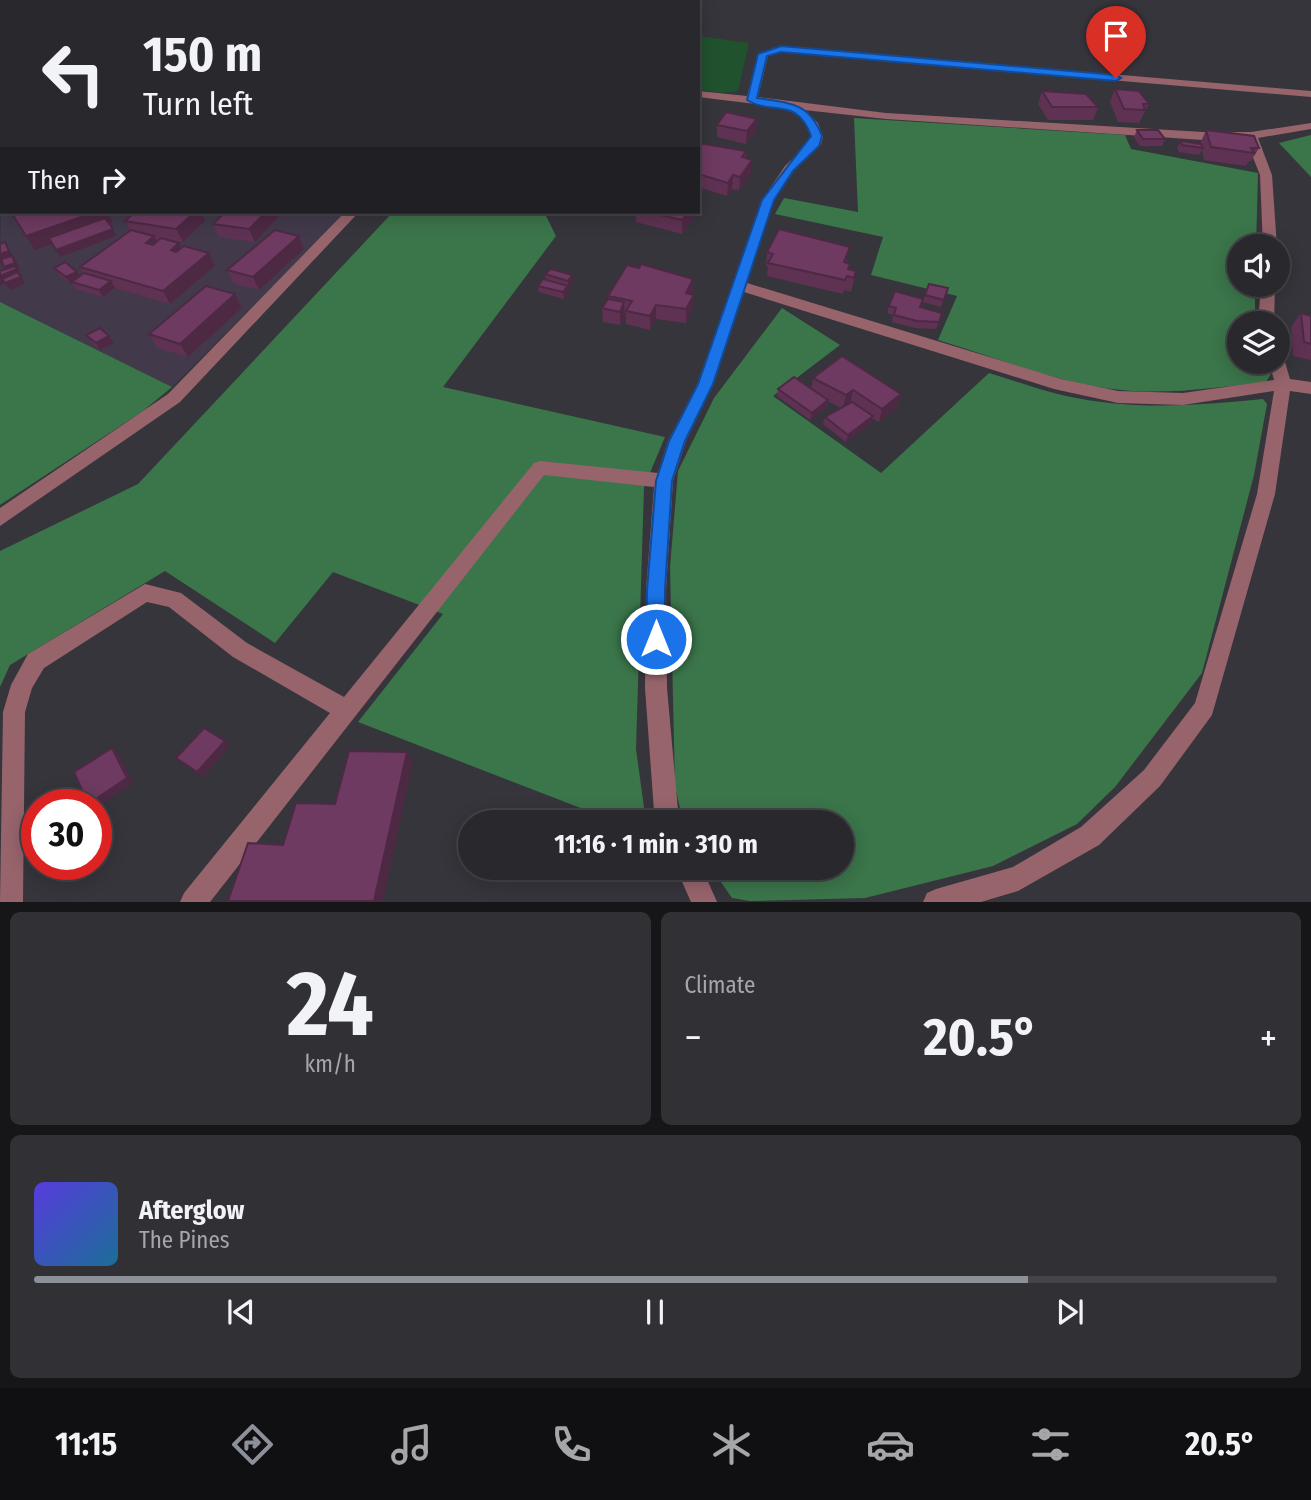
<!DOCTYPE html>
<html lang="en">
<head>
<meta charset="utf-8">
<style>
	:root { --surface:#28282d; --page:#303035; --text:#f1f3f6; --muted:#a5a6aa; --line:#444449; --accent:#8c9099 }
	body { margin:0; font-family:"Fira Sans Condensed",sans-serif; background:var(--page); color:var(--text); height:100vh; display:flex; flex-direction:column; font-size:26px; white-space:nowrap }
	* { box-sizing:border-box; margin:0 }
	p { font-size:23px; color:var(--muted) }
	.icon { flex:none; width:38px; height:38px; fill:none; stroke:currentColor; stroke-width:2; stroke-linecap:round; stroke-linejoin:round }
	.map { position:relative; height:902px; overflow:hidden }
	.side { display:flex; flex-direction:column; gap:10px; padding:10px; background:#161619; flex:1 }
	.side>* { flex:none }
	.hud { position:absolute; left:0px; top:0px; width:700px; height:214px; box-shadow:0 4px 18px #0003,0 0 0 2px var(--line); background:#28282d; color:var(--text); overflow:hidden }
	.fabs { position:absolute; left:1227px; top:234px; display:grid; gap:14px }
	.fabs a { display:grid; place-items:center; width:63px; height:63px; border-radius:50%; background:var(--surface); box-shadow:0 4px 18px #0003,0 0 0 2px var(--line); font-size:35px }
	.speed { position:absolute; left:21px; top:789px; display:flex; gap:14px; font-size:35px; font-weight:700; text-align:center }
	.speed>* { display:grid; place-content:center; width:91px; height:91px; border-radius:50%; background:var(--surface); box-shadow:0 4px 18px #0003,0 0 0 2px var(--line); line-height:1 }
	.speed .limit { border:10px solid #d22; background:#fff; color:#111 }
	.pin { position:absolute; display:grid; place-items:center; width:60px; height:60px; color:#fff; margin:-72px -30px; border-radius:50% 50% 50% 0; rotate:-45deg; box-shadow:0 0 7px #0007 }
	.pin .icon { rotate:45deg }
	.me { position:absolute; width:77px; margin:-38px; rotate:0deg; stroke-linejoin:round; filter:drop-shadow(0 0 5px #0008) }
	.turn { display:flex; align-items:center; gap:24px; height:147px; padding:0 28px; font-size:32px }
	.turn .icon { width:91px; height:91px; stroke-width:2.5 }
	.turn b { display:block; font-size:49px; line-height:60px }
	.then { display:flex; align-items:center; height:66px; padding:0 28px; background:#0003; gap:14px; font-size:26px }
	.big { font-size:52px; font-weight:700; line-height:1.1 }
	.side .widget { flex:1; display:flex; flex-direction:column; justify-content:center; gap:10px; min-width:0; padding:0 24px; border-radius:10px; background:var(--page) }
	.side .dial { align-items:center; gap:0 }
	.dial b { font-size:91px; line-height:1 }
	.song { display:flex; align-items:center; gap:21px }
	.cover { width:84px; height:84px; border-radius:10px; background:linear-gradient(135deg,hsl(250 70% 55%),hsl(200 70% 35%)) }
	.played { height:7px; border-radius:4px; background:linear-gradient(90deg,var(--accent) 80%,var(--line) 80%) }
	.keys { display:flex; justify-content:space-around; direction:ltr }
	.heat { display:flex; justify-content:space-between; align-items:center; font-size:38px; direction:ltr }
	.side .tiles { flex:1; display:grid; gap:10px; grid-template-columns:1fr 1fr }
	.widget:last-child { grid-column:span 2 }
	.trip { position:absolute; left:458px; top:810px; width:396px; height:70px; border-radius:35px; background:var(--surface); box-shadow:0 4px 18px #0003,0 0 0 2px var(--line); font-weight:700; line-height:70px; text-align:center }
	.dock { display:flex; height:112px; justify-content:space-around; align-items:center; background:#101012; color:var(--muted) }
	.dock .icon { width:49px; height:49px }
	.dock .on { color:var(--accent) }
	.dock b { font-size:32px; color:var(--text) }
	.map>svg:first-child { display:block }
</style>
</head>
<body>
<div class="map">
<svg width="1311" height="902" viewBox="0 0 1311 902">
	<rect width="100%" height="100%" fill="#36353c"/>
	<path fill="#423a4b" d="M2,80V212H347L172,387L0,302Z"/>
	<path fill="#20522e" d="M698,36L749,43L738,91L724,93L698,90Z"/>
	<g fill="#3b754a">
		<path d="M854,118L1125,135L1131,149L1258,173L1256,247H1239V285H1255V324H1239V362H1267L1272,372L1266,382C1218,387 1170,395 1121,390C1059,384 998,358 938,340L957,296L871,275L883,237L775,214L784,198L858,212Z"/>
		<path d="M1311,135V177L1279,143Z"/>
		<path d="M393,212H544L556,236L443,387L665,437L644,487L636,749L646,822H617L358,722L443,614L333,572L275,643L165,571L10,665L0,687V551L138,484Z"/>
		<path d="M0,302L172,387L143,411L0,505Z"/>
		<path d="M782,308L840,345L773,396L881,473L989,373C1019,382 1050,394 1082,399C1143,410 1202,405 1263,399L1267,404L1254,475L1202,673L1115,787L1077,824L993,866L865,898L750,901L732,898L711,868H842V822H683L675,786L670,567L678,471L714,398Z"/>
	</g>
	<g fill="none" stroke-linecap="round" stroke-linejoin="round">
		<g fill="#97646c" fill-rule="evenodd">
			<path d="M781,46L1311,91V97L781,52L768,56L758,97L886,113L1203,132H1251L1311,123V129L1258,138L1272,175L1277,247H1263L1260,175L1246,140H1203L886,119L804,110L818,123L823,137L821,144L794,171L774,200L747,283L1061,379L1118,391L1183,393L1274,380L1269,362H1278V357L1285,362L1290,379L1311,382V394L1290,391L1275,494L1212,715L1160,786L1099,845L1018,891L981,902H923L927,893L936,889L1013,867L1081,827L1144,770L1195,703L1257,494L1274,391L1183,405L1118,403L1054,389L744,292L713,385L686,441L673,481L666,590L667,688L678,810L683,822H659L654,811L645,688L646,590L654,487L544,475L210,902H180L184,893L330,713L233,657L169,607L147,602L44,668L32,688L25,712L23,902H0L3,712L11,685L28,654L145,584L181,593L247,643L344,697L534,463L540,461L658,473L668,441L697,385L762,200L785,166L809,143L811,137L807,124L790,108L698,97V91L747,96L758,54Z"/>
			<rect x="0" y="58" width="2" height="6"/>
			<path d="M345,212H359L180,402L0,526V508L168,394Z"/>
			<path d="M1261,285H1275L1274,324H1258Z"/>
			<path d="M676,868H702L717,902H691Z"/>
		</g>
	</g>
	<g fill="#5f3253">
		<path d="M1115,89L1149,104L1139,123L1118,122L1110,102Z"/>
		<path d="M1042,91L1098,107L1093,120H1048L1038,104Z"/>
		<path d="M757,119L755,132L746,144L717,137V125Z"/>
		<path d="M1137,130L1165,139L1162,146H1140L1134,137Z"/>
		<path d="M1206,130L1259,148L1251,161H1249L1246,166L1204,160L1202,150L1199,155L1179,152L1177,148L1181,141L1200,144Z"/>
		<path d="M698,143L746,151L745,158L751,173L739,190L732,189L727,196L701,188V191L698,194Z"/>
		<path d="M225,212H279L280,215L255,242L219,237L213,224Z"/>
		<path d="M636,212H695V216L682,234L636,222Z"/>
		<path d="M125,221H205L183,242L164,239L179,243L182,248L215,266L170,304L115,288L103,297L76,289L72,283L70,284L59,274L54,268L77,272L80,276L84,273L80,267L130,230Z"/>
		<path d="M299,236L304,249L259,290L234,284L227,270Z"/>
		<path d="M767,252L847,260L846,263L850,264L849,269L856,271L851,292L844,290L843,294L767,276L768,266H766Z"/>
		<path d="M545,274L573,282L569,287V293L564,299L539,292L538,286L546,280Z"/>
		<path d="M929,284L948,288L941,307L923,302Z"/>
		<path d="M693,293L692,294L694,295L693,308L686,323L656,319L650,330L626,324V313H625V316L620,325L603,322L602,308L609,299L608,296Z"/>
		<path d="M235,294L242,308L188,357L157,348L149,334Z"/>
		<path d="M889,306L920,307L942,313L936,329L915,328L892,322L893,315L887,313Z"/>
		<path d="M1301,313L1311,316V360L1293,356L1291,327Z"/>
		<path d="M86,335L109,336L114,343L100,350L91,342Z"/>
		<path d="M813,378L901,394L897,407L879,422L872,418L871,423L846,442L823,424L825,417L841,408L828,401L827,407L810,420L777,396L778,389L811,388Z"/>
	</g>
	<g fill="#4d2944">
		<path d="M757,119L755,132L746,144L747,131Z"/>
		<path d="M752,160L751,173L739,190L740,177Z"/>
		<path d="M733,175L732,189L727,196L728,183Z"/>
		<path d="M701,178V191L698,194V182Z"/>
		<path d="M96,212H107L113,222L35,250L26,236Z"/>
		<path d="M195,212H201L205,221L183,242L176,229Z"/>
		<path d="M266,212H279L280,215L255,242L249,229Z"/>
		<path d="M689,212H695V216L682,234V220Z"/>
		<path d="M113,229L116,236L60,257L56,250Z"/>
		<path d="M154,236L161,250L146,243Z"/>
		<path d="M299,236L304,249L259,290L253,277Z"/>
		<path d="M5,242L17,263L20,270L18,271L22,276L0,285V276L8,273L4,267L13,258L0,263V254Z"/>
		<path d="M179,243L186,257L171,250Z"/>
		<path d="M209,253L215,266L170,304L163,291Z"/>
		<path d="M77,272L82,278L70,284L66,277Z"/>
		<path d="M572,275L573,282L569,287V293L564,299L563,292L568,286V281Z"/>
		<path d="M21,277L25,284L10,290L5,283Z"/>
		<path d="M693,279V293L685,306L686,293Z"/>
		<path d="M111,281L115,288L103,297L99,290Z"/>
		<path d="M235,294L242,308L188,357L180,344Z"/>
		<path d="M694,295L693,308L686,323V309Z"/>
		<path d="M624,302L625,316L620,325V312Z"/>
		<path d="M656,305V319L650,330V316Z"/>
		<path d="M109,336L114,343L100,350L96,343Z"/>
		<path d="M853,390L850,403L843,409L846,395Z"/>
		<path d="M901,394L897,407L879,422L882,409Z"/>
		<path d="M828,400L827,407L810,420L812,413Z"/>
		<path d="M873,416L871,423L846,442L848,435Z"/>
		<path d="M225,741L230,746L203,777L197,772Z"/>
		<path d="M112,748L119,754L133,783L96,808V805L88,804Z"/>
		<path d="M407,752L413,762L383,901H374Z"/>
	</g>
	<g fill="#6e3a61" stroke="#4d2944" stroke-width="2">
		<path d="M1115,89L1139,91L1149,104H1143L1145,110L1124,109Z"/>
		<path d="M1042,91L1086,94L1098,107H1052Z"/>
		<path d="M726,112L757,119L747,131L717,125Z"/>
		<rect x="0" y="119" width="2" height="9"/>
		<path d="M1137,130H1158L1165,139H1143Z"/>
		<path d="M1206,130L1254,136L1259,148H1251L1254,153L1211,147Z"/>
		<path d="M1181,141L1201,144L1203,148L1182,145Z"/>
		<path d="M698,143L746,151L742,157L752,160L740,177L733,175L728,183L698,174Z"/>
		<path d="M11,212H96L26,236Z"/>
		<path d="M135,212H195L176,229L125,221Z"/>
		<path d="M225,212H266L249,229L213,224Z"/>
		<path d="M647,212H689L682,220Z"/>
		<path d="M105,218L113,229L56,250L49,238Z"/>
		<path d="M779,229L850,247L844,262L850,264L848,269L856,271L854,278L847,276L845,280L768,263L773,254L767,252Z"/>
		<path d="M131,230L154,236L146,243L153,245L161,238L179,243L171,250L176,252L184,246L209,253L163,291L80,267Z"/>
		<path d="M275,230L299,236L253,277L227,270Z"/>
		<path d="M5,242L9,251L0,254V244Z"/>
		<path d="M12,256L15,263L4,267L1,259Z"/>
		<path d="M65,262L77,272L66,277L54,268Z"/>
		<path d="M641,264L693,279L686,293L694,295L686,309L656,305L650,316L626,311L632,301L608,296L627,265L639,268Z"/>
		<path d="M15,266L17,269L0,276V271Z"/>
		<path d="M551,269L572,275L568,281L545,274Z"/>
		<path d="M17,272L21,277L5,283L2,279Z"/>
		<path d="M84,273L111,281L99,290L72,282Z"/>
		<path d="M543,279L568,286L563,292L538,286Z"/>
		<path d="M929,284L948,288L944,300L925,295Z"/>
		<path d="M206,286L235,294L180,344L149,334Z"/>
		<path d="M895,291L923,299L920,307L942,313L939,322L917,321L894,315L896,308L889,306Z"/>
		<path d="M608,299L624,302L620,312L602,308Z"/>
		<path d="M1301,313L1311,316V344L1304,342Z"/>
		<path d="M100,328L109,336L96,343L86,335Z"/>
		<path d="M842,356L901,394L882,409L853,390L846,395L813,378Z"/>
		<path d="M794,377L828,400L812,413L778,389Z"/>
		<path d="M852,402L873,416L848,435L825,417Z"/>
		<path d="M204,728L225,741L197,772L176,758Z"/>
		<path d="M112,748L127,778L88,804L74,772Z"/>
		<path d="M349,751L407,752L374,901H228L248,843L283,845L296,803L335,804Z"/>
	</g>
	<path fill="#1a73e8" stroke="#114b97" stroke-width="2" d="M781,46L1116,75L1121,78L1116,81L781,52L767,56L757,98C789,103 809,102 822,136L819,146L793,171L774,200L713,384L685,441L672,481L665,590V639L663,645L656,647L649,645L646,639L647,590L656,481L669,441L698,384L762,200L811,136C797,96 772,116 747,100L758,54Z"/>
</svg>
<div class="fabs">
<a><svg class="icon" aria-label="sound" viewBox="0 0 24 24"><path d="M4 9h4l5-4v14l-5-4H4zM17 9q2 3 0 6"/></svg></a>
<a><svg class="icon" aria-label="layers" viewBox="0 0 24 24"><path d="M12 4l9 5-9 5-9-5zM3 14l9 5 9-5"/></svg></a>
</div>
<div class="speed"><div class="limit">30</div></div>
<div class="pin" style="left:1116px;top:78px;background:#d93025"><svg class="icon" aria-label="arrive" viewBox="0 0 24 24"><path d="M6 21V4h12l-3 4 3 4H6"/></svg></div>
<svg class="me" style="left:656px;top:639px" viewBox="-20 -20 40 40"><circle r="17" fill="#1a73e8" stroke="#fff" stroke-width="3"/><path d="M0-11L8 9 0 5-8 9z" fill="#fff"/></svg>
<div class="trip">11:16 · 1 min · 310 m</div>
<div class="hud">
<div class="turn"><svg class="icon" aria-label="left" viewBox="0 0 24 24"><path d="M17 20v-9H6M10 6l-5 5 5 5"/></svg><div><b>150 m</b>Turn left</div></div>
<div class="then">Then<svg class="icon" aria-label="right" viewBox="0 0 24 24"><path d="M7 20v-9h11M14 6l5 5-5 5"/></svg></div>
</div>
</div>
<section class="side">
<div class="tiles">
<div class="widget dial"><b>24</b><p>km/h</p></div>
<div class="widget"><p>Climate</p>
<div class="heat"><a>−</a><b class="big">20.5°</b><a>+</a></div>
</div>
<div class="widget">
<div class="song"><i class="cover"></i><div><b>Afterglow</b><p>The Pines</p></div></div>
<div class="played"></div>
<div class="keys"><svg class="icon" aria-label="previous" viewBox="0 0 24 24"><path d="M18 5L8 12l10 7zM5 5v14"/></svg><svg class="icon" aria-label="pause" viewBox="0 0 24 24"><path d="M8 5v14M16 5v14"/></svg><svg class="icon" aria-label="next" viewBox="0 0 24 24"><path d="M6 5l10 7-10 7zM19 5v14"/></svg></div>
</div>
</div>
</section>
<nav class="dock">
<b>11:15</b>
<svg class="icon on" aria-label="directions" viewBox="0 0 24 24"><path d="M12 3l9 9-9 9-9-9zM9 14v-3h6M13 9l2 2-2 2"/></svg>
<svg class="icon" aria-label="music" viewBox="0 0 24 24"><path d="M9 18V5l10-2v13"/><circle cx="6" cy="18" r="3"/><circle cx="16" cy="16" r="3"/></svg>
<svg class="icon" aria-label="phone" viewBox="0 0 24 24"><path d="M5 4h4l2 5-3 2q2 4 5 5l2-3 5 2v4C11 20 4 13 5 4z"/></svg>
<svg class="icon" aria-label="climate" viewBox="0 0 24 24"><path d="M12 3v18M4 7l16 10M4 17L20 7"/></svg>
<svg class="icon" aria-label="car" viewBox="0 0 24 24"><path d="M5 17H2v-5l4-1 3-4h7l3 4 3 1v5h-3M9 17h6M6 11h13"/><circle cx="7" cy="17" r="2"/><circle cx="17" cy="17" r="2"/></svg>
<svg class="icon" aria-label="filters" viewBox="0 0 24 24"><path d="M4 7h16M4 17h16"/><circle cx="9" cy="7" r="2"/><circle cx="15" cy="17" r="2"/></svg>
<b>20.5°</b>
</nav>
</body>
</html>
